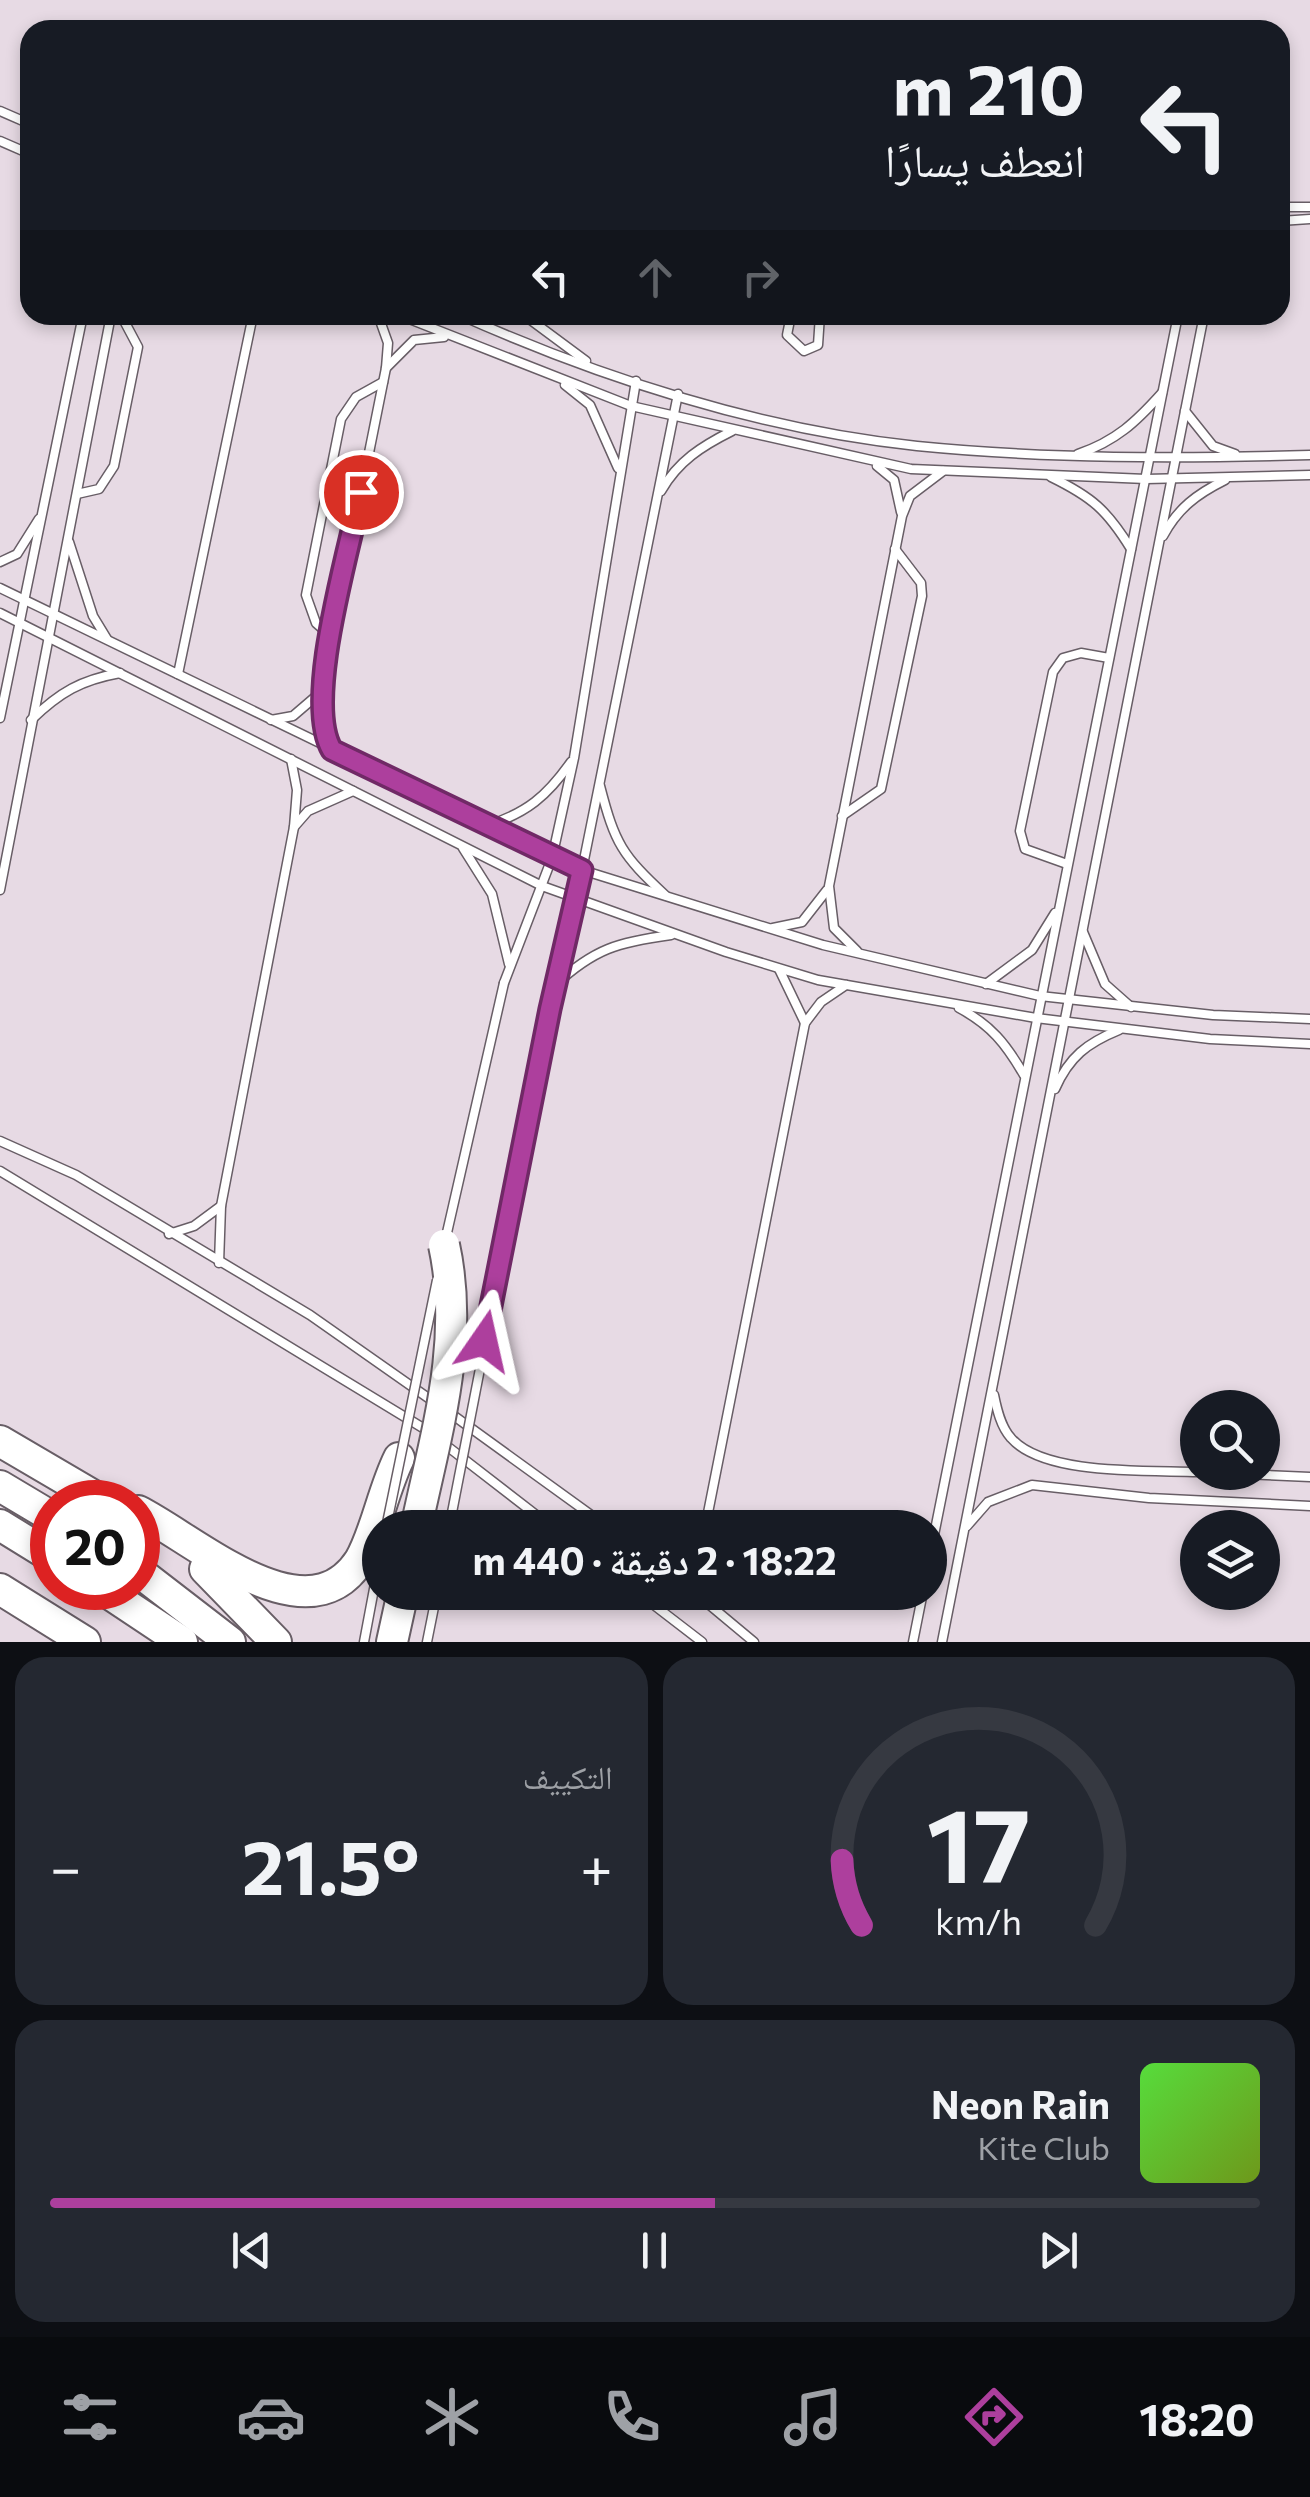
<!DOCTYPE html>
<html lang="ar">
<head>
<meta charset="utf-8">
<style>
	:root { --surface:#171b24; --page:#242831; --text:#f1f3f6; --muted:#9ea1a6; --line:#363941; --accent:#ad3f9d }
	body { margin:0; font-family:Commissioner,"Noto Naskh Arabic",sans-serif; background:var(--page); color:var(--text); direction:rtl; height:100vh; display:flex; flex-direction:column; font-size:38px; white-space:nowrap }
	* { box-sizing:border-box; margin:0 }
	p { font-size:32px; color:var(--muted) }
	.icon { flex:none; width:55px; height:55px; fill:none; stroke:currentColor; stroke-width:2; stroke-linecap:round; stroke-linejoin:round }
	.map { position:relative; height:1642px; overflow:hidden; direction:ltr }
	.details { display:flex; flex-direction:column; gap:15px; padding:15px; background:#0d0f14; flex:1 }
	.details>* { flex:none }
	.top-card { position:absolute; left:20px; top:20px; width:1270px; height:305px; border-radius:30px; box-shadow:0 5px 15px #0003; direction:rtl; background:#171b24; color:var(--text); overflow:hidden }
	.fabs { position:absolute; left:1180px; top:1390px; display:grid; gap:20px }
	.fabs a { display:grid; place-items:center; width:100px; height:100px; border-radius:50%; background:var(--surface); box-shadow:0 5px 15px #0003; font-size:50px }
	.speed { position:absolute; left:30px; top:1480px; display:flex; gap:20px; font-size:50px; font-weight:700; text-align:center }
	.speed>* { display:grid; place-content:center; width:130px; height:130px; border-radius:50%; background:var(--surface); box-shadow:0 5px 15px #0003; line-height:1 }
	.speed .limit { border:15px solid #d22; background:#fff; color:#111 }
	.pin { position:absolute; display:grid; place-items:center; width:85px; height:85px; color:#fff; margin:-42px; border:5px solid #fff; border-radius:50%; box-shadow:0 2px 10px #0007 }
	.me { position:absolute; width:110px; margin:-55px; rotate:11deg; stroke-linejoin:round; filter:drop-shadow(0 0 8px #0008) }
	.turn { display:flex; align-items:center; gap:35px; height:210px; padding:0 40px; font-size:45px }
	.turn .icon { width:130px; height:130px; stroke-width:2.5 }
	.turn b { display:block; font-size:70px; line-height:85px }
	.lanes { display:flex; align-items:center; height:95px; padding:0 40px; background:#0003; justify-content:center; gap:50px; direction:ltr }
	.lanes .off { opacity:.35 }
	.big { font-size:75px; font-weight:700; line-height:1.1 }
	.details .card { flex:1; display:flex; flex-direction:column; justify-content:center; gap:15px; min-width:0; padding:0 35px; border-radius:30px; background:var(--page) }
	.details .dial { align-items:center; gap:0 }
	.dial svg { height:260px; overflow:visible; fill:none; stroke:var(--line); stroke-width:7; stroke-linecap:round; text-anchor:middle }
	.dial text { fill:var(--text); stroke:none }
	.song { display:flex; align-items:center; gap:30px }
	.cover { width:120px; height:120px; border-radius:15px; background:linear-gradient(135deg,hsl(110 70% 55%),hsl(80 70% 35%)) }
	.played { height:10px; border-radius:5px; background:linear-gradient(90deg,var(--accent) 55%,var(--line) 55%) }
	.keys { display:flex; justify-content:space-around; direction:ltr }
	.heat { display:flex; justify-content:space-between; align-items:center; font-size:55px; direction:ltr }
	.details .tiles { flex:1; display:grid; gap:15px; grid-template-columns:1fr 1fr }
	.card:last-child { grid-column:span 2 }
	.trip { position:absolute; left:362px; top:1510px; width:585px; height:100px; border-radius:50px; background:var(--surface); box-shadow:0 5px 15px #0003; font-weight:700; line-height:100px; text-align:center; direction:rtl }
	.tab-bar { display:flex; height:160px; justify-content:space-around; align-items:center; background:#090b0e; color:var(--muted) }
	.tab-bar .icon { width:70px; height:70px }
	.tab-bar .selected { color:var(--accent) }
	.tab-bar b { font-size:45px; color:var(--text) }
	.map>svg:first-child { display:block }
</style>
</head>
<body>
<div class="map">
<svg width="1310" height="1642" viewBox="0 0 1310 1642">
	<rect width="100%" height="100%" fill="#e7dae4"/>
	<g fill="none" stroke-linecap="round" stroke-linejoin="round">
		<defs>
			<g id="lane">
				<path d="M0,111L30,124"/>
				<path d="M0,141L30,154"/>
				<path d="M1280,207H1310"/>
				<path d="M1280,221L1310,219"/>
				<path d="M399,315L631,406L911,469L1146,479L1310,475"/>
				<path d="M460,315C601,378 762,430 917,446C1048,459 1179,459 1310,455"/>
				<path d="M524,315L586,361"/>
				<path d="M796,315L790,320L787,335L804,351L818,345L820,315"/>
				<path d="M476,320L496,315"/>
				<path d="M386,368L414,340L444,337"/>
				<path d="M565,385L590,405L618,468"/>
				<path d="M1185,411L1213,446L1235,454"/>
				<path d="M1078,454C1116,441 1136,422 1162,393"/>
				<path d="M877,466L894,480L901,512"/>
				<path d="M1051,477C1092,497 1107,510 1131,549"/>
				<path d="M661,491C678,461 702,446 732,431"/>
				<path d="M77,494L99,489L114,466L138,347L121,315"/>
				<path d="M1163,536C1178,508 1197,494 1225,480"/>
				<path d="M69,542L93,616L107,639"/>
				<path d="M0,562L17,554L39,519"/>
				<path d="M0,588L582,870L823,945L1040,996L1213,1015L1310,1019"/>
				<path d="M0,613L542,886L726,952L818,980L1036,1018L1210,1039L1310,1044"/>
				<path d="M332,637L316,623L306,595L341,419L356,397L383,382"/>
				<path d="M178,674L253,315"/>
				<path d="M0,718L83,315"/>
				<path d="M31,720C60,692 81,680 120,673"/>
				<path d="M271,720L293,716L321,692"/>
				<path d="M332,750L323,735L321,692L386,368L388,343L378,315"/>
				<path d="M600,786C615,844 622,855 665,895"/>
				<path d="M842,816L881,789L922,596L921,583L895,549"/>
				<path d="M486,826C527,813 547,796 571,762"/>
				<path d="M294,827L308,811L353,791"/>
				<path d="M463,848L492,894L509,964"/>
				<path d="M1067,864L1025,849L1020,831L1053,672L1063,658L1081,653L1109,658"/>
				<path d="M0,890L111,315"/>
				<path d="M773,928L802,922L827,890"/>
				<path d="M1083,932L1105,984L1131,1007"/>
				<path d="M857,951L834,928L829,886L902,516L910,496L943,471"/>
				<path d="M779,969L805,1023"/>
				<path d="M504,983L552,858L574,758L636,381"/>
				<path d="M986,984L1032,950L1055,913"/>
				<path d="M555,985C594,949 618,942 671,935"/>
				<path d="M959,1008C991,1025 1006,1044 1024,1075"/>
				<path d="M550,1009L582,870L678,394"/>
				<path d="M1055,1089C1069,1057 1087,1043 1119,1030"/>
				<path d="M0,1141L76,1175L310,1315L434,1402"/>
				<path d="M0,1171L428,1431"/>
				<path d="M169,1234L194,1226L221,1206"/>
				<path d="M219,1263L221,1206L294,827L297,790L291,759"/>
				<path d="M994,1395C997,1410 1001,1427 1011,1438C1044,1476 1149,1470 1198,1472"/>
				<path d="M450,1413L609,1528"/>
				<path d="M443,1443L553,1528"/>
				<path d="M1200,1472L1310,1477"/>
				<path d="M967,1526L988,1502L1032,1485L1149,1498L1310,1506"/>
				<path d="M705,1528L805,1023L821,1002L846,985"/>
				<path d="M930,1555L1178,315"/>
				<path d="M637,1592L702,1642"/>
				<path d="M694,1592L754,1642"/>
				<path d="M707,1592L715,1606"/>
				<path d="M364,1642L380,1557"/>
				<path d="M427,1642L437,1592"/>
				<path d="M913,1642L923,1592"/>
				<path d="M942,1642L1204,315"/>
			</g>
			<g id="highway">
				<path d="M0,1441L104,1502"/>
				<path d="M0,1486L52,1517"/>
				<path d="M138,1511C196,1540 307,1642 360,1560C376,1532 383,1490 399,1458"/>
				<path d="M0,1525L52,1557"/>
				<path d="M205,1569L276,1642"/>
				<path d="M138,1571L230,1642"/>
				<path d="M101,1588L182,1642"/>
				<path d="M0,1589L85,1642"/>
				<path d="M392,1642L403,1592"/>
			</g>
		</defs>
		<use href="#lane" stroke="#685e66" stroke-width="11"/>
		<use href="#highway" stroke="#685e66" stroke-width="34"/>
		<use href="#lane" stroke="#fff" stroke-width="8"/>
		<use href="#highway" stroke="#fff" stroke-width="30"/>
		<defs>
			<g id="lane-bridge">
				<path d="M446,1237L504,983"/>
				<path d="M386,1528L437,1280"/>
				<path d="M449,1528L550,1009"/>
			</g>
			<path id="highway-bridge" d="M416,1528C436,1433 465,1341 444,1245"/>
		</defs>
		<use href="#lane-bridge" stroke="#685e66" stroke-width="11" stroke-linecap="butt"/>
		<use href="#highway-bridge" stroke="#685e66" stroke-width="34" stroke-linecap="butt"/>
		<use href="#lane-bridge" stroke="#fff" stroke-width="8"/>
		<use href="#highway-bridge" stroke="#fff" stroke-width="30"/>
	</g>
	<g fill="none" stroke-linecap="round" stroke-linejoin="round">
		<defs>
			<path id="route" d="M361,492C349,551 303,702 332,750L582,870L550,1009L484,1341"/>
		</defs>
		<use href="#route" stroke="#702966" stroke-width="25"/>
		<use href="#route" stroke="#ad3f9d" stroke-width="18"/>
	</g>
</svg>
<div class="fabs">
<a><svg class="icon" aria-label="search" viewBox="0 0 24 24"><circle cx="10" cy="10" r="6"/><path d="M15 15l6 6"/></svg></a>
<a><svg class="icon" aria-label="layers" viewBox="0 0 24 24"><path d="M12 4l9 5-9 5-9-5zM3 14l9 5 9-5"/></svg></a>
</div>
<div class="speed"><div class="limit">20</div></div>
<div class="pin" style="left:361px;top:492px;background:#d93025"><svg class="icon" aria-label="arrive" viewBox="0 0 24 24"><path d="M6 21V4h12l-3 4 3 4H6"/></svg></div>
<svg class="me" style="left:484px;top:1341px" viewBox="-20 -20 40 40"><path d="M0-17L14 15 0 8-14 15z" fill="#ad3f9d" stroke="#fff" stroke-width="4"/></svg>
<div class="trip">18:22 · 2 دقيقة · 440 m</div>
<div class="top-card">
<div class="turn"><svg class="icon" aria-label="left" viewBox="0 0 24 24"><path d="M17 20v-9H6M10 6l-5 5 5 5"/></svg><div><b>210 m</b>انعطف يسارًا</div></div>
<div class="lanes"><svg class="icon" aria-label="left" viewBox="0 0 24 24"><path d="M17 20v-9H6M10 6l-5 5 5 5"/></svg><svg class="icon off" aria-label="ahead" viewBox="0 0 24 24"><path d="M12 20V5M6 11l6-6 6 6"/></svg><svg class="icon off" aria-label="right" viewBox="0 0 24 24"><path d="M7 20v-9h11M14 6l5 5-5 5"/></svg></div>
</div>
</div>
<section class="details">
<div class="tiles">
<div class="card dial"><svg viewBox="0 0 100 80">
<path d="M14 69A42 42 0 1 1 86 69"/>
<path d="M14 69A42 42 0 0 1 8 49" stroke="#ad3f9d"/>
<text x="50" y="56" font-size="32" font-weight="700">17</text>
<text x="50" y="72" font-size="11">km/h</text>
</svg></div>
<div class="card"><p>التكييف</p>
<div class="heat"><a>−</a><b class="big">21.5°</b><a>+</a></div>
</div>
<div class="card">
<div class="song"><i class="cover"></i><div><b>Neon Rain</b><p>Kite Club</p></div></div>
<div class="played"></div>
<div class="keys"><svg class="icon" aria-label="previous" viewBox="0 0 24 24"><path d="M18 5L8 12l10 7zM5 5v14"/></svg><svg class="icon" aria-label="pause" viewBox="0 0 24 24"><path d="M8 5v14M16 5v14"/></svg><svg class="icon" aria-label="next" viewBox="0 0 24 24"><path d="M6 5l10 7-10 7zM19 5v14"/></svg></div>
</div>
</div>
</section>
<nav class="tab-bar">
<b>18:20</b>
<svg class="icon selected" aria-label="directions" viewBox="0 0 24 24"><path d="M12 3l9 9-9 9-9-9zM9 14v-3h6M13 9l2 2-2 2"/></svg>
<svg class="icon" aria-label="music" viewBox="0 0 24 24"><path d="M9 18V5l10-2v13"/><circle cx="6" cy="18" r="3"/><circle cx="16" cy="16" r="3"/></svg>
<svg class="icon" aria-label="phone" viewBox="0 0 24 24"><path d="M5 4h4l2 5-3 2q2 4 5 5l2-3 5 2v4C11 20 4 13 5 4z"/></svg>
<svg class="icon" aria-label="climate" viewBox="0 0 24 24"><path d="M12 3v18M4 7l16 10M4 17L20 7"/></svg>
<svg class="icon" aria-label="car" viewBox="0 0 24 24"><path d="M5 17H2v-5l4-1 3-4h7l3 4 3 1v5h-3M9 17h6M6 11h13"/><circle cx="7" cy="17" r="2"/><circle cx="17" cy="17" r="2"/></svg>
<svg class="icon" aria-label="filters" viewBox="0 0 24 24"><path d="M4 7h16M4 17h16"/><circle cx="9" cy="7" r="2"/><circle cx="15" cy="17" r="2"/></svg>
</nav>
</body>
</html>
